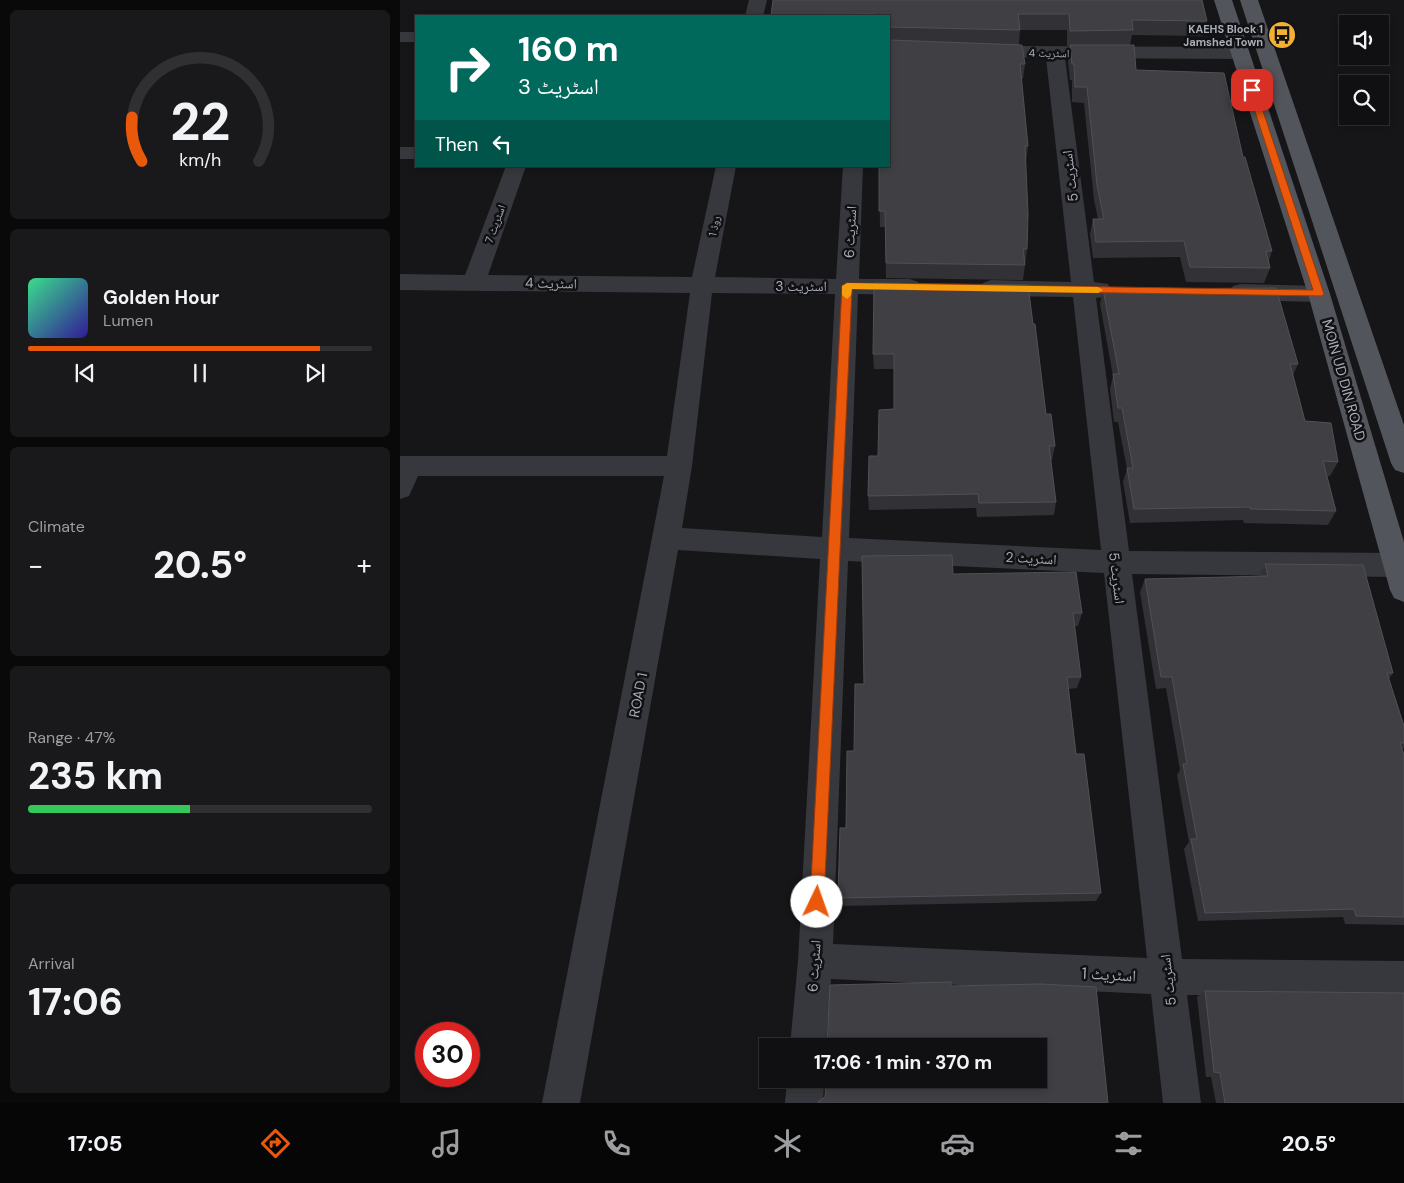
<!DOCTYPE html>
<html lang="en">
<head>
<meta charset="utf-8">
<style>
	:root { --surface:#101012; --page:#19191b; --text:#f1f3f6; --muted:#9c9d9f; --line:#303032; --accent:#ea580c }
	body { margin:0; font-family:"DM Sans","Noto Naskh Arabic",sans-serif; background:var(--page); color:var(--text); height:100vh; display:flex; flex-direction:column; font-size:19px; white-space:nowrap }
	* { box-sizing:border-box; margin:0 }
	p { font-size:16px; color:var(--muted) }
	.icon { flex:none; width:28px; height:28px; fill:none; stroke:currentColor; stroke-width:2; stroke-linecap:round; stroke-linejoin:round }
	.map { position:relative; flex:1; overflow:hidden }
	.side { display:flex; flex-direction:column; gap:10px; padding:10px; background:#09090a; width:400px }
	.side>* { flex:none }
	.guide { position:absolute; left:15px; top:15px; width:475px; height:152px; border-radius:0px; box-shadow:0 2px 8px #0003,0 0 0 1px var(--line); background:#00695c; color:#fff; overflow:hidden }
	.fabs { position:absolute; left:939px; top:15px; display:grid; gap:10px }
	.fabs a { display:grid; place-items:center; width:50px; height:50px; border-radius:0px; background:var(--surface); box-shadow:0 2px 8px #0003,0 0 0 1px var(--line); font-size:25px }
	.speed { position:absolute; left:15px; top:1022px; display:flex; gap:10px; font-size:25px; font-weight:700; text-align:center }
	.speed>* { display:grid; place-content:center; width:65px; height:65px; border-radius:50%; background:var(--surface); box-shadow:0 2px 8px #0003,0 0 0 1px var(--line); line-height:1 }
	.speed .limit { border:8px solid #d22; background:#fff; color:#111 }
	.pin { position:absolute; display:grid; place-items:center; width:42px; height:42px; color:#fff; margin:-21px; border-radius:10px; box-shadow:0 2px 8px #0006 }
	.me { position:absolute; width:55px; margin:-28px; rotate:3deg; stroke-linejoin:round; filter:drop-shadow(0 0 4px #0008) }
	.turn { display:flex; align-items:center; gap:18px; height:105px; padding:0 20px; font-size:22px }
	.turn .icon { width:65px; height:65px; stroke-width:2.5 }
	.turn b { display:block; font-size:35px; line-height:42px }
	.then { display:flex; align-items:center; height:48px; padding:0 20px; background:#0003; gap:10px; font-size:19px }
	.big { font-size:38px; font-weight:700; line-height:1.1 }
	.side .widget { flex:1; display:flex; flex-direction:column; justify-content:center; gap:8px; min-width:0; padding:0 18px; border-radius:8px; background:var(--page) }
	.side .dial { align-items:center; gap:0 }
	.dial svg { height:130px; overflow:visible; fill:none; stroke:var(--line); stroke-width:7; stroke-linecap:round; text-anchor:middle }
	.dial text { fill:var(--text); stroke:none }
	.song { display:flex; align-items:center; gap:15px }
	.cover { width:60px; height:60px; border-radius:8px; background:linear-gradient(135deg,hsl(150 70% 55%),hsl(250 70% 35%)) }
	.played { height:5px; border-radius:2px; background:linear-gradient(90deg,var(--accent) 85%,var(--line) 85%) }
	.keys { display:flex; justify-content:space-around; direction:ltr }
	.heat { display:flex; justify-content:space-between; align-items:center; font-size:28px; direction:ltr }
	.charge { height:8px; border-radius:4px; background:linear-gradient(90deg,#34c759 47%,var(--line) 0) }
	.trip { position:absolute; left:359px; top:1038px; width:288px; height:50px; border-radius:0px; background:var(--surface); box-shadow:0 2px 8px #0003,0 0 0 1px var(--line); font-weight:700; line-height:50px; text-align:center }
	.menu { display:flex; height:80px; justify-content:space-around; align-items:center; background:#060607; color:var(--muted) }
	.menu .icon { width:35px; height:35px }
	.menu .selected { color:var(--accent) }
	.menu b { font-size:22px; color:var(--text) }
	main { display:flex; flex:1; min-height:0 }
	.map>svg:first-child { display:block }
</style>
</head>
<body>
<main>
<section class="side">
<div class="widget dial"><svg viewBox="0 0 100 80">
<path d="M14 69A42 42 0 1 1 86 69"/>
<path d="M14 69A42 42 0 0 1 8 42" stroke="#ea580c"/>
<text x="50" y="56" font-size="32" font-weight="700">22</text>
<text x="50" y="72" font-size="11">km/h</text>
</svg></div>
<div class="widget">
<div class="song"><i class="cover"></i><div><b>Golden Hour</b><p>Lumen</p></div></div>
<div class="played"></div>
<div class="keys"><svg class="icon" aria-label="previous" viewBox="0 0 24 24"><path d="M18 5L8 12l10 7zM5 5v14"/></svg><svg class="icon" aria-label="pause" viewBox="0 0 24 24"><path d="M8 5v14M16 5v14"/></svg><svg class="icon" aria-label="next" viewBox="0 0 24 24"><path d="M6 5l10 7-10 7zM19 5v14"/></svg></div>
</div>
<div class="widget"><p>Climate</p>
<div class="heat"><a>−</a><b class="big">20.5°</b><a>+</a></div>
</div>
<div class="widget"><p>Range · 47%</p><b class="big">235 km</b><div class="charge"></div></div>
<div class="widget"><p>Arrival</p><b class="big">17:06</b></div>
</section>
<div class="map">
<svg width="1004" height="1103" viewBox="0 0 1004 1103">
	<rect width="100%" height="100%" fill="#161618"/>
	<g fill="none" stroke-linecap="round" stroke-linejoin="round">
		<g fill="#37383d" fill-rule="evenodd">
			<path d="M349,0H367L363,16H345Z"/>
			<rect x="0" y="32" width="16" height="10"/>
			<path d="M587,46L840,47L847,49L849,53L847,57L840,59L665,58L694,282L708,284L711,290L708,296L696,298L729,551L996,553L1004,556V574L996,577L732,574L782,959L1004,961V997L787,995L801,1103H763L751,994L431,979L426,1046H390L398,961L420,559L278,550L180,1103H142L264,476H18L9,496L0,499V456H267L290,293L0,290V274L65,275L106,166H126L88,275L292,277L316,166H336L315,277L436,279L443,166H463L459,279H510L518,282L521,287L518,292L510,295L458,294L449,538L701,550L673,297L591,296L583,293L580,288L583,283L591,280L671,282L646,58L581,56L578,52L581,48ZM312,293L435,294L422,537L282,528L292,466ZM448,561L704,573L747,958L433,944Z"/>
			<rect x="0" y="147" width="16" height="12"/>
			<path d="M841,284L919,286L927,288L930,294L927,300L919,302L841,300L833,298L830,292L833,286Z"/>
			<path d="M387,1079H424L423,1103H385Z"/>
		</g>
		<g fill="#53555c" fill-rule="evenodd">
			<path d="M814,0H832L930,294L1004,542V602L994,598L990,590L908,294Z"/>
			<path d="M840,0H858L1004,425V473L995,470L991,463Z"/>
		</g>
	</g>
	<g fill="#323236">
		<path d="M373,0L807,21L804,36L732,35L730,45L736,70L843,157L872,251L869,261L870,268L864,283L786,282L780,257L693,258L690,234L693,219H698L694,200L684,103L672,102V80H670L668,61L670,46H667V30H620L619,44L625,64L623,79H621L628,146L626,162L627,249L623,280L486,278L485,227H480L479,166H489V16H372Z"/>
		<path d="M703,289L898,364L893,375L905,421L938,462L930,476H927L936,511L928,525L844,523L843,520L730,523L723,482L727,469L718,422H714L710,389L713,376L700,304Z"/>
		<path d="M633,324L646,414L655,446L652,460H651L656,502L654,515L577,517L576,508L469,510L468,496L494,409V369H474L473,354Z"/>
		<path d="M865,564L993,673L989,679L1004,726V748L1002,750L1004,755V925L945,924L943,917L798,921L784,849L789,842L777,775L780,770L766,688L756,689L740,592L745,579L858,577Z"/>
		<path d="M553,574L682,613L678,626H674L681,677L677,688L669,689L676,754L701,893L696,901L440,906L438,898L454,751L464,684Z"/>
		<path d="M805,991L1004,1103H816L811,1077H806L797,997Z"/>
	</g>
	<g fill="#3f3f44" stroke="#4f5156">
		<path d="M373,0H802L807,21L732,20L733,30L670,31L669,14H618L620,30L489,27V16H475V14L371,15Z"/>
		<path d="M489,40L622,45L625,64H620L628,146H625L628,214L627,249H623L625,265L486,263L485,211H479V166H489Z"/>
		<path d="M670,45H734L736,70L824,73L843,157H845L872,251H866L870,268L790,267L784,241L696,242L693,219H704L697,185L687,87H675L674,64H672Z"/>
		<path d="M474,283L628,285L633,324H635L646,414H651L655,446H649L656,502L579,503L578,494L468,496L469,456H478L479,410L494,409V354H473Z"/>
		<path d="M876,288L898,364H890L905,421L931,423L938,462L923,461L936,511L850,509V507L734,509L727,468H733L722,408H718L713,374H719L703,289Z"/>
		<path d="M552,555L553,574L676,572L682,613H673L681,677H667L676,754H684L701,893L438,898L440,828H446L447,751H454L455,684H464L462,556Z"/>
		<path d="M865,564L963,565L993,673H987L1004,726V743H1000L1004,755V917L956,916L954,909L805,913L791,839H797L783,764H787L772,677H761L745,579L868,576Z"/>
		<path d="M551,982V986L641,984L696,987L708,1103H418L419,1101L425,1097L426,1079H638V1046H427L430,985Z"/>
		<path d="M805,991L1004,993V1103H825L820,1073L814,1072Z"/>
	</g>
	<path fill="#ea580c" stroke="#983908" d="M852,88L856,90L924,294L922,296L452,289L424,902L422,907L417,909L412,907L410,902L442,286L447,283L913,290L848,90Z"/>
	<path fill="#f59e0b" d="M447,283L698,287L703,290L698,293L452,289L451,295L447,299L442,295V286Z"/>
	<defs>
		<symbol id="bus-disc" viewBox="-11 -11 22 22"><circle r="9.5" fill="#f2b134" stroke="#111113"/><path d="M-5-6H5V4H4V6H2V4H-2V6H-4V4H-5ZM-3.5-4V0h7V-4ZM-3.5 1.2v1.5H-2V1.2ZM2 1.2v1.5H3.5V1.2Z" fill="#111"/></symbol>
	</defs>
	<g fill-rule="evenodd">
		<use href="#bus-disc" x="866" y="19" width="32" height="32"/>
	</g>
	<g text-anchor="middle" stroke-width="5" stroke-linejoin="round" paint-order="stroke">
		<g font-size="11" font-weight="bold" fill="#a8adb8" stroke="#111113" text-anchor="end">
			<text x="863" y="33">KAEHS Block 1<tspan x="863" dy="13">Jamshed Town</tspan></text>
		</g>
		<g font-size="11" fill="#a8adb8" stroke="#111113">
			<text transform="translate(649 53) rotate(1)" y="4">اسٹریٹ 4</text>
			<text transform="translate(95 224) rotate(-70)" y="4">اسٹریٹ 7</text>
			<text transform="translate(314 226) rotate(-79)" y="4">روڈ 1</text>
		</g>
		<g font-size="14" fill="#a8adb8" stroke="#111113">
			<text transform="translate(670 176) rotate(-97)" y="5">اسٹریٹ 5</text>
			<text transform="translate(450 232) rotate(-87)" y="5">اسٹریٹ 6</text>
			<text transform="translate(151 283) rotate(1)" y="5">اسٹریٹ 4</text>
			<text x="401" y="291">اسٹریٹ 3</text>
			<text transform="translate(944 380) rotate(74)" y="5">MOIN UD DIN ROAD</text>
			<text transform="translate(631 558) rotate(3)" y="5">اسٹریٹ 2</text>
			<text transform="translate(717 578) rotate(83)" y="5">اسٹریٹ 5</text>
			<text transform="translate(238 695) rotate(-79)" y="5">ROAD 1</text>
			<text transform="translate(414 966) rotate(-86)" y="5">اسٹریٹ 6</text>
			<text transform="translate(768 980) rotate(-97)" y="5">اسٹریٹ 5</text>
		</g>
		<g font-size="16" fill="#a8adb8" stroke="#111113">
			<text transform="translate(709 974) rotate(3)" y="6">اسٹریٹ 1</text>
		</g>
	</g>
</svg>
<div class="fabs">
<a><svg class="icon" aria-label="sound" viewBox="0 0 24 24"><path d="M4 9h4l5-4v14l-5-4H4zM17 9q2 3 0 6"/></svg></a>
<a><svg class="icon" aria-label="search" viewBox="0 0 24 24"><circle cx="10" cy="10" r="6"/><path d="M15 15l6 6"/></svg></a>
</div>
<div class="speed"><div class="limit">30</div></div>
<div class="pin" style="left:852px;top:90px;background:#d93025"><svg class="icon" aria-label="arrive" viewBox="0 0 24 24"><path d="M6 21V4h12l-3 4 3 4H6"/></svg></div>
<svg class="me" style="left:417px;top:902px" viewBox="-20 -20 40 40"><circle r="19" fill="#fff"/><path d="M0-13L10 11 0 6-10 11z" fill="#ea580c"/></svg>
<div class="trip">17:06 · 1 min · 370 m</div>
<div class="guide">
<div class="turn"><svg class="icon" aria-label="right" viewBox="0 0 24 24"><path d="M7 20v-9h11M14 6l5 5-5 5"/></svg><div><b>160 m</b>اسٹریٹ 3</div></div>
<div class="then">Then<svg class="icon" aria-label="left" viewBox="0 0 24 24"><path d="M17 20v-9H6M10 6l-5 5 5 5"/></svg></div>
</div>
</div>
</main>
<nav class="menu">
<b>17:05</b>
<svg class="icon selected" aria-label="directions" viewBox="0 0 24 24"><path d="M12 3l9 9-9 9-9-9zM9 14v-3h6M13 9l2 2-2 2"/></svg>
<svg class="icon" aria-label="music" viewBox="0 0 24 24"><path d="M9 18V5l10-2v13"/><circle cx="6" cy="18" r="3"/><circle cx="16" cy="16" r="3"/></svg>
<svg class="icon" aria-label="phone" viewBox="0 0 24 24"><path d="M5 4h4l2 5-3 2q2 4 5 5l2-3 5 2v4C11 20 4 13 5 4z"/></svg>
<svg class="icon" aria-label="climate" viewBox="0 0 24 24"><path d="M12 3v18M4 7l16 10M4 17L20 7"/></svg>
<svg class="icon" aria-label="car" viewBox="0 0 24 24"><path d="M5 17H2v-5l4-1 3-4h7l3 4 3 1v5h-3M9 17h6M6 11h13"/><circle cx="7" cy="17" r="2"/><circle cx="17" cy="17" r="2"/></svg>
<svg class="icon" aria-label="filters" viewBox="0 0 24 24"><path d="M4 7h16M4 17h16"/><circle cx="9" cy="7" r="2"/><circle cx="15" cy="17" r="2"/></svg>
<b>20.5°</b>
</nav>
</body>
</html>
